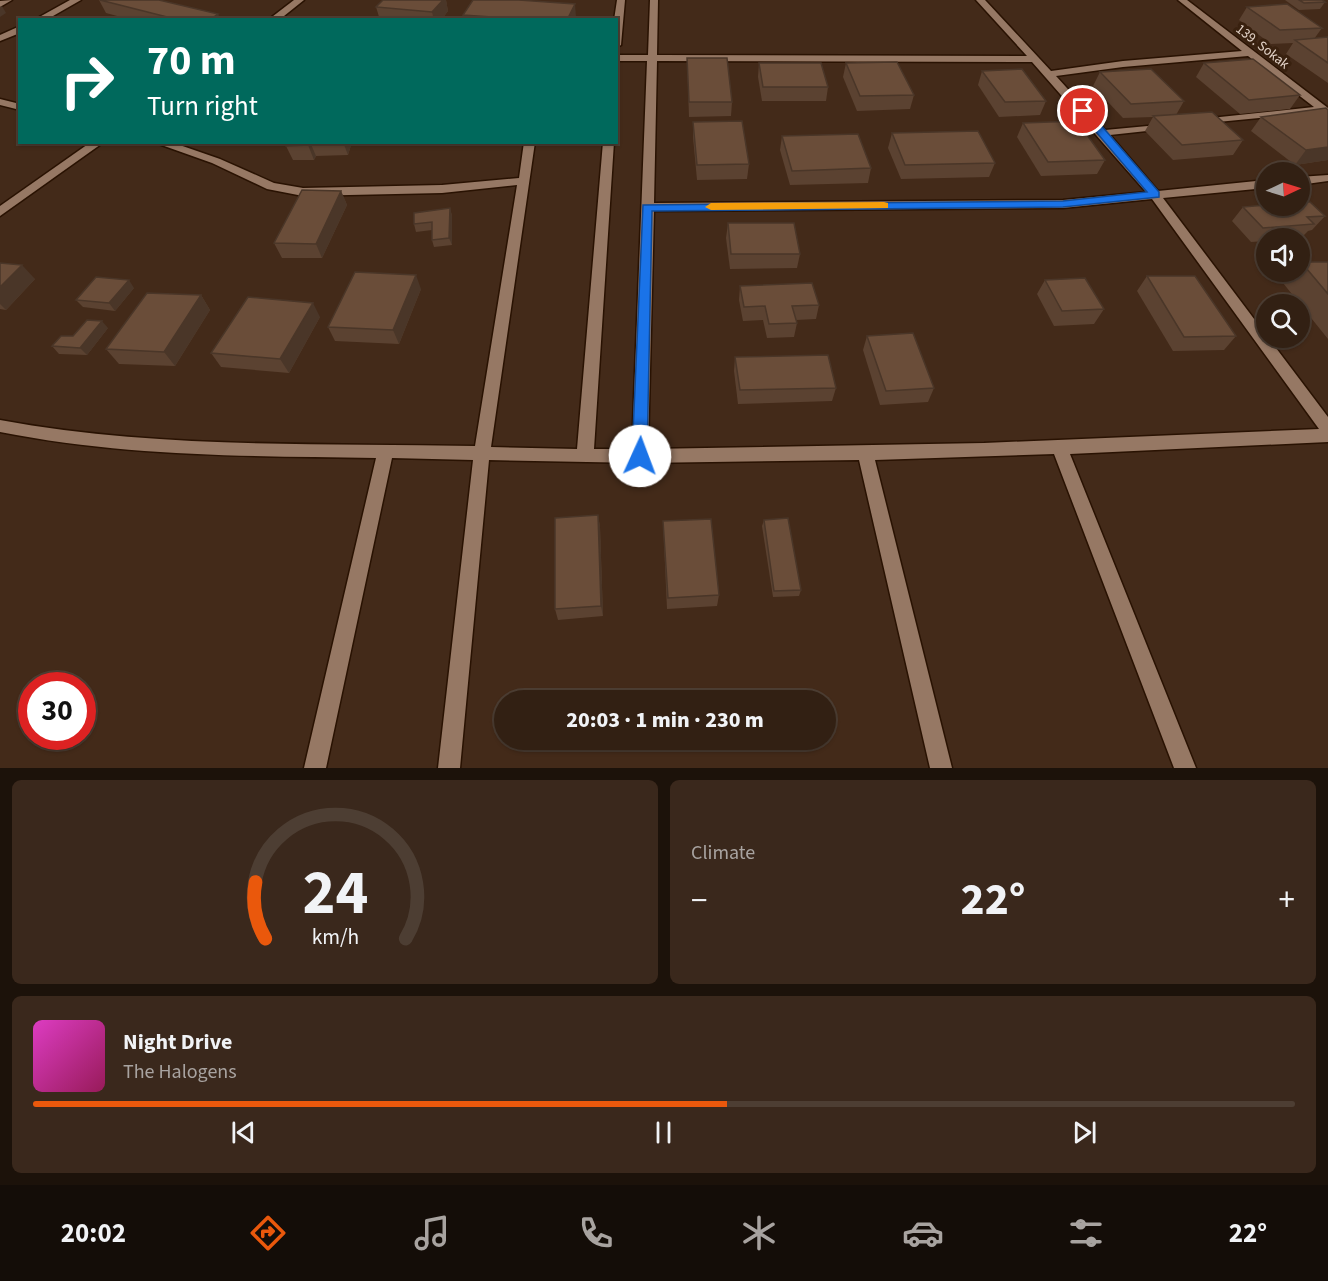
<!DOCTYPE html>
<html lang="en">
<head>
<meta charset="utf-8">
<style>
	:root { --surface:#322013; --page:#3a281c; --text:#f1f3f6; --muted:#a8a3a0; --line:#4d3e33; --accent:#ea580c }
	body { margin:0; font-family:"Source Sans 3",sans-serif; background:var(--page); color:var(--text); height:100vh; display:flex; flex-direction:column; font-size:22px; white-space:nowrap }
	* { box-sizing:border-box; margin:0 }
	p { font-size:20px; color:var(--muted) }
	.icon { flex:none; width:33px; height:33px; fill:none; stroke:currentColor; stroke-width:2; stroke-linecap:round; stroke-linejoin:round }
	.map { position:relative; height:768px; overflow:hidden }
	.details { display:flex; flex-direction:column; gap:12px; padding:12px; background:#1c120a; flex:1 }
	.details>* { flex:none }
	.guide { position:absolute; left:18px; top:18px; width:600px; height:126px; border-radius:0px; box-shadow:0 2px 4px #0004,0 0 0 2px var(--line); background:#00695c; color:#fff; overflow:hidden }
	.needle { width:39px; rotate:86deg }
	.controls { position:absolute; left:1256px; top:162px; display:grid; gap:12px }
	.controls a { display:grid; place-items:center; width:54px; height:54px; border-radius:50%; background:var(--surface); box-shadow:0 2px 4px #0004,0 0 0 2px var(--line); font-size:30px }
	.speed { position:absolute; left:18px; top:672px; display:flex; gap:12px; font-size:30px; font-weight:700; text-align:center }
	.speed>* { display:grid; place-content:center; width:78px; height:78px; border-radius:50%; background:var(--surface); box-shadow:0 2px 4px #0004,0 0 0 2px var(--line); line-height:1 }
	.speed .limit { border:9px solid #d22; background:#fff; color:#111 }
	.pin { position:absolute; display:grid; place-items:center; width:51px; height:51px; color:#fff; margin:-26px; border:3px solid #fff; border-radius:50%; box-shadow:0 2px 6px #0007 }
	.me { position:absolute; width:66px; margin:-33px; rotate:2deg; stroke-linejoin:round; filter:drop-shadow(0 0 4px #0008) }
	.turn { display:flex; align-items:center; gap:21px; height:126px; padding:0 30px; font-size:27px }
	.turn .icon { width:78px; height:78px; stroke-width:2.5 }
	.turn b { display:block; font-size:42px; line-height:51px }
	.big { font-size:45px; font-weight:800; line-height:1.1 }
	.details .card { flex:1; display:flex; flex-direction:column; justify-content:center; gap:9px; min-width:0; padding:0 21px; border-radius:9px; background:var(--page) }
	.details .dial { align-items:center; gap:0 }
	.dial svg { height:156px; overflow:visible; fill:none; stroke:var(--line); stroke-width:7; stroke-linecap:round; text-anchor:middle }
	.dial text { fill:var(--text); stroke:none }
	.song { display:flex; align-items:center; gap:18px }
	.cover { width:72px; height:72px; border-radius:9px; background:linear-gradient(135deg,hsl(310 70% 55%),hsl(330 70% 35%)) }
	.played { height:6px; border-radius:3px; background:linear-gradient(90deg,var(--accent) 55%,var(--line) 55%) }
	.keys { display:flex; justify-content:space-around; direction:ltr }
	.heat { display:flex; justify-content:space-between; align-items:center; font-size:33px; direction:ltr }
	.details .tiles { flex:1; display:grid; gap:12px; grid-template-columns:1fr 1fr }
	.card:last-child { grid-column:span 2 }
	.trip { position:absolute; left:494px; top:690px; width:342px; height:60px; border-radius:30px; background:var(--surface); box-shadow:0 2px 4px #0004,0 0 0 2px var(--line); font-weight:800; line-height:60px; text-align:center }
	.dock { display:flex; height:96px; justify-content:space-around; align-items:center; background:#140d08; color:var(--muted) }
	.dock .icon { width:42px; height:42px }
	.dock .current { color:var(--accent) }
	.dock b { font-size:27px; color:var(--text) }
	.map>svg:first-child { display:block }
</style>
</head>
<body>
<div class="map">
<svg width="1328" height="768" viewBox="0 0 1328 768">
	<rect width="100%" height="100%" fill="#432a19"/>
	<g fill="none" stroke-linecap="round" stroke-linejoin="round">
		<defs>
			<g id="minor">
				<path d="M12,0L0,7V1Z"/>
				<path d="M70,0H81L46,20H34Z"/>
				<path d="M294,0H304L279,20H268Z"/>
				<path d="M617,0H625L621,45L616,48V20H614Z"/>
				<path d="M650,0H658L657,55L1027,56L976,0H985L1051,71L1123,61L1242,51L1178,0H1187L1328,108L1327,115L1321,112L1197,124L1196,122L1201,119L1314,107L1248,56L1123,67L1056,76L1105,130L1169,124L1170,126L1165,129L1110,135L1158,191L1266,180V188L1163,198L1328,417V442L1070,454L1196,768H1174L1054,454L875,460L952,768H930L859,460L640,463L489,460L460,768H438L473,460L392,458L326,768H304L376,458C247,456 127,457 0,432V420C157,449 316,443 475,446L517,185L442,193L303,196L267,189L212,163L153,142H171L220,159L274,183L303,188L442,185L519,178L524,142H535L491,447L577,449L603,142H614L594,449H632L647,61H616V55H648ZM657,61L1032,62L1146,192L1063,200L654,203ZM1152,199L1319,429L984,443L648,449L654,211L1063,208Z"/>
				<path d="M20,26V33L0,41V35Z"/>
				<path d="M0,99L20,104V110L0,105Z"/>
				<path d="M91,142H104L0,216V206Z"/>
				<path d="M1328,175V181L1299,185V177Z"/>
			</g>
		</defs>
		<use href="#minor" stroke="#291202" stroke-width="3"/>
		<use href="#minor" fill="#967864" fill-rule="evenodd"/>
	</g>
	<g fill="#5b4231">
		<path d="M99,0L221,20H132L106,13Z"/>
		<path d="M383,0H446L448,11L441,20H380L376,7Z"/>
		<path d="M1285,0H1322L1325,2L1320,9L1299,10Z"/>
		<path d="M1247,7L1322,28L1314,39L1328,37V83L1286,54L1293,43L1271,44L1239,20Z"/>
		<path d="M463,15L576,17L575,20H464Z"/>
		<path d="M687,58L732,102L731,116L689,117Z"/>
		<path d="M759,63L828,87L826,101H762L758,77Z"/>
		<path d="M846,63L914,95L910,109L857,111L843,77Z"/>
		<path d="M1204,63L1300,95L1290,109L1240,114L1196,77Z"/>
		<path d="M982,71L1046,101L1040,115L999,117L978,85Z"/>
		<path d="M1100,72L1184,101L1176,115L1243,140L1233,155L1173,160L1145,131L1153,117L1123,118L1093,86Z"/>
		<path d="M1261,117L1328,160L1295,165L1251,131Z"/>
		<path d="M693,122L749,164L747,179L697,180L693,137Z"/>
		<path d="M1023,123L1105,160L1097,174L1041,176L1017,137Z"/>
		<path d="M892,133L995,163L989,177L901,179L888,148Z"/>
		<path d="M782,136L871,168L868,183L790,185L780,150Z"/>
		<path d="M288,142H352L348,155L316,156L314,160H293L286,146Z"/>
		<path d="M341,191L347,205L322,258H282L274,243Z"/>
		<path d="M1243,207L1325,216L1312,230L1308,231L1301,238H1266V241L1251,242L1232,221Z"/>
		<path d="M450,208L452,216V245L434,247L432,240V230L416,232L414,224Z"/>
		<path d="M728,223L800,254L797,268L730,269L726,238Z"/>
		<path d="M1301,262H1328V339L1283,283L1293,272H1299V265Z"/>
		<path d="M0,263L35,279L6,310L0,309Z"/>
		<path d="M1147,276L1236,336L1224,350L1173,351L1137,291Z"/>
		<path d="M1045,280L1104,309L1094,324L1054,326L1037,294Z"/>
		<path d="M740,286L819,305L816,319L796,320L797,323L794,337L767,338L763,320L743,321L739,300Z"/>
		<path d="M134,288L115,311L83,307L76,300Z"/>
		<path d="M421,289L399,344L335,341L328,327Z"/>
		<path d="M201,295L210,310L175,366L119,364L106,349Z"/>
		<path d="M320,317L289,373L221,367L211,353Z"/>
		<path d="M108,328L87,355L59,354L52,346L73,336Z"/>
		<path d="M867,336L934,388L928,402L880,405L863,350Z"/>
		<path d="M735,357L836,388L832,401L738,404L734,371Z"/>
		<path d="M598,515L600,527L603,616L558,620L555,609Z"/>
		<path d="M764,520L801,590L799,596L773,597L762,526Z"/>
		<path d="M663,521L719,595L717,606L667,609Z"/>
	</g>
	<g fill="#4a3628">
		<path d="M443,0H446L448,11L441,20H434L432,12Z"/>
		<path d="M575,4L576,17L575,20H567Z"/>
		<path d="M2,6L6,13L0,17V7Z"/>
		<path d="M218,14L221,20H209Z"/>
		<path d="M309,142H310L316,156L314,160L308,145Z"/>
		<path d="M343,142H352L348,155Z"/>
		<path d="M1328,147V160L1295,165L1306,150Z"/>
		<path d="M341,191L347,205L322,258L316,244Z"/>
		<path d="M450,208L452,216V245L449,238Z"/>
		<path d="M22,265L35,279L6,310L0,304V287Z"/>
		<path d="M416,275L421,289L399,344L393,330Z"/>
		<path d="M129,280L134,288L115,311L109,303Z"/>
		<path d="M201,295L210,310L175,366L164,352Z"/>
		<path d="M313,303L320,317L289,373L280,359Z"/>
		<path d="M102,321L108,328L87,355L80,348Z"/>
		<path d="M598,515L600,527L603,616L601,606Z"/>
	</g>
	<g fill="#6a4d39" stroke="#4a3628" stroke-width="1.5">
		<path d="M100,0H159L218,14L209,20H179Z"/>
		<path d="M383,0H443L432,12L376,7Z"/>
		<path d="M473,0H519L575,4L567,20H535L463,15Z"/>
		<path d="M1299,0H1322L1325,2L1304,3Z"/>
		<path d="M1287,4L1322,28L1280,30L1247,7Z"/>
		<path d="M1328,37V63L1295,40Z"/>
		<path d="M687,58H727L732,102H689Z"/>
		<path d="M1253,59L1300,95L1249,100L1204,63Z"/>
		<path d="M897,62L914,95L860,96L846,63Z"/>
		<path d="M759,63H821L828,87H763Z"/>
		<path d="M1022,69L1046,101L1005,102L982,71Z"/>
		<path d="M1151,69L1184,101L1131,104L1100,72Z"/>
		<path d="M1326,108L1328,110V147L1306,150L1261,117Z"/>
		<path d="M1212,112L1243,140L1182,145L1153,116Z"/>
		<path d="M742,121L749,164L697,165L693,122Z"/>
		<path d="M1077,121L1105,160L1048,162L1023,123Z"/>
		<path d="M978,131L995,163L905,165L892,133Z"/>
		<path d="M858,134L871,168L792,171L782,136Z"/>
		<path d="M288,142H309L308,145L286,146Z"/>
		<path d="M302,190L341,191L316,244L274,243Z"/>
		<path d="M1299,202H1310L1325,216L1307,217L1314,224L1263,228L1243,207L1266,205L1299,206Z"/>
		<path d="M450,208L449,238L432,240V222L414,224V213Z"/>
		<path d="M728,223H794L800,254H731Z"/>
		<path d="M1301,262H1328V294Z"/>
		<path d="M0,263L22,265L0,287Z"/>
		<path d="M355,272L416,275L393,330L328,327Z"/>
		<path d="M1147,276H1195L1236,336L1184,337Z"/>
		<path d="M96,277L129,280L109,303L76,300Z"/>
		<path d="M1085,278L1104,309L1062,311L1045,280Z"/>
		<path d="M812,283L819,305L792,306L797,323L769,324L765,306L744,307L740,286Z"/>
		<path d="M147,293L201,295L164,352L106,349Z"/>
		<path d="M248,297L313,303L280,359L211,353Z"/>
		<path d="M87,320L102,321L80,348L52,346L61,336H73Z"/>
		<path d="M913,333L934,388L886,391L867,336Z"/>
		<path d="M828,355L836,388L740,390L735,357Z"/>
		<path d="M598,515L601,606L555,609V518Z"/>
		<path d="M788,518L801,590L774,591L764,520Z"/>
		<path d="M711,519L719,595L668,598L663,521Z"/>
	</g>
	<path fill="#1a73e8" stroke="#114b97" stroke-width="1.5" d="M1083,108L1087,109L1159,192V197L1063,207L652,211L647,456L645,461L640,462L635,461L632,456L643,205L1063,201L1147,192L1080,113L1079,111Z"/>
	<path fill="#f59e0b" d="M884,202L888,203V208L711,210L705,207L711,203Z"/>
	<g text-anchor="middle" stroke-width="6" stroke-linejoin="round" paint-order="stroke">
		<g font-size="14" fill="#e2d2c7" stroke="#39210f">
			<text transform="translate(1263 46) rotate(38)" y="5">139. Sokak</text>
		</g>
	</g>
</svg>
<div class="controls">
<a><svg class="needle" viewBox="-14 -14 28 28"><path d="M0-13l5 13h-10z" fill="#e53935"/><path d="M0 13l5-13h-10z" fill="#a8a3a0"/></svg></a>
<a><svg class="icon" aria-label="sound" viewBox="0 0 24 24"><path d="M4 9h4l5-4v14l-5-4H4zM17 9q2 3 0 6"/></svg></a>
<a><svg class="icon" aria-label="search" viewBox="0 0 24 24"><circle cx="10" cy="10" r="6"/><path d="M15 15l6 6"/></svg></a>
</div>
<div class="speed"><div class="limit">30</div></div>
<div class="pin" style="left:1083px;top:111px;background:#d93025"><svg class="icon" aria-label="arrive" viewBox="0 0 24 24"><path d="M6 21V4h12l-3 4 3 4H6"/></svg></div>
<svg class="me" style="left:640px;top:456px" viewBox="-20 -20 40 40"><circle r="19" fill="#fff"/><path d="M0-13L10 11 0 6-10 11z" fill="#1a73e8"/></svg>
<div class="trip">20:03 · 1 min · 230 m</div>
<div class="guide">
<div class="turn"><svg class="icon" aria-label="right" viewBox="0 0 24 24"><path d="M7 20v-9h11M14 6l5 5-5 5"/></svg><div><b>70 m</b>Turn right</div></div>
</div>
</div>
<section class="details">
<div class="tiles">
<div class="card dial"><svg viewBox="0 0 100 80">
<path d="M14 69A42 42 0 1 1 86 69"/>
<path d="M14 69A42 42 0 0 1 9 40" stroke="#ea580c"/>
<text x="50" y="56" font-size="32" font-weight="700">24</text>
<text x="50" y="72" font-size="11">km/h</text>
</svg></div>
<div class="card"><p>Climate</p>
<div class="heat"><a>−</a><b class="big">22°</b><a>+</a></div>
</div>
<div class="card">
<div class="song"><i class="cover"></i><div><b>Night Drive</b><p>The Halogens</p></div></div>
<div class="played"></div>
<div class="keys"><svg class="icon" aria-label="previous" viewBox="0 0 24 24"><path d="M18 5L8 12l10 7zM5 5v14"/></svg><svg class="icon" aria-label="pause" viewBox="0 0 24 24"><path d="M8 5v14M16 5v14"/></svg><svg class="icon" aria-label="next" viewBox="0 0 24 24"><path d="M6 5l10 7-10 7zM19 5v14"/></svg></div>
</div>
</div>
</section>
<nav class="dock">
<b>20:02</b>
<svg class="icon current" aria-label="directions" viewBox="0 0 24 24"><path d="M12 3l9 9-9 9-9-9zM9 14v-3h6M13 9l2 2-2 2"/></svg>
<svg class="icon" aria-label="music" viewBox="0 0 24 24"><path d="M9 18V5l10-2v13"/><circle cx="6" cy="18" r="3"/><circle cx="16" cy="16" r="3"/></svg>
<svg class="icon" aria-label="phone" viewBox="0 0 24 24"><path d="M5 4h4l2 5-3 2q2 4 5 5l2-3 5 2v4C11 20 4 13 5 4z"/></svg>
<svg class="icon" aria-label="climate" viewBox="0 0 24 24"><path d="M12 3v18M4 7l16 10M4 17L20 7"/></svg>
<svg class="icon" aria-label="car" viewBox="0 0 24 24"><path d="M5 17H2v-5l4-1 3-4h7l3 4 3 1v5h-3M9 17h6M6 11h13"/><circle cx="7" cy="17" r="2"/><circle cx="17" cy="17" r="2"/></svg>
<svg class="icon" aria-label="filters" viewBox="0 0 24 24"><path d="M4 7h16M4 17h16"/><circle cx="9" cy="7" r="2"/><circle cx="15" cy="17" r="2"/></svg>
<b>22°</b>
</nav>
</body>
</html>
